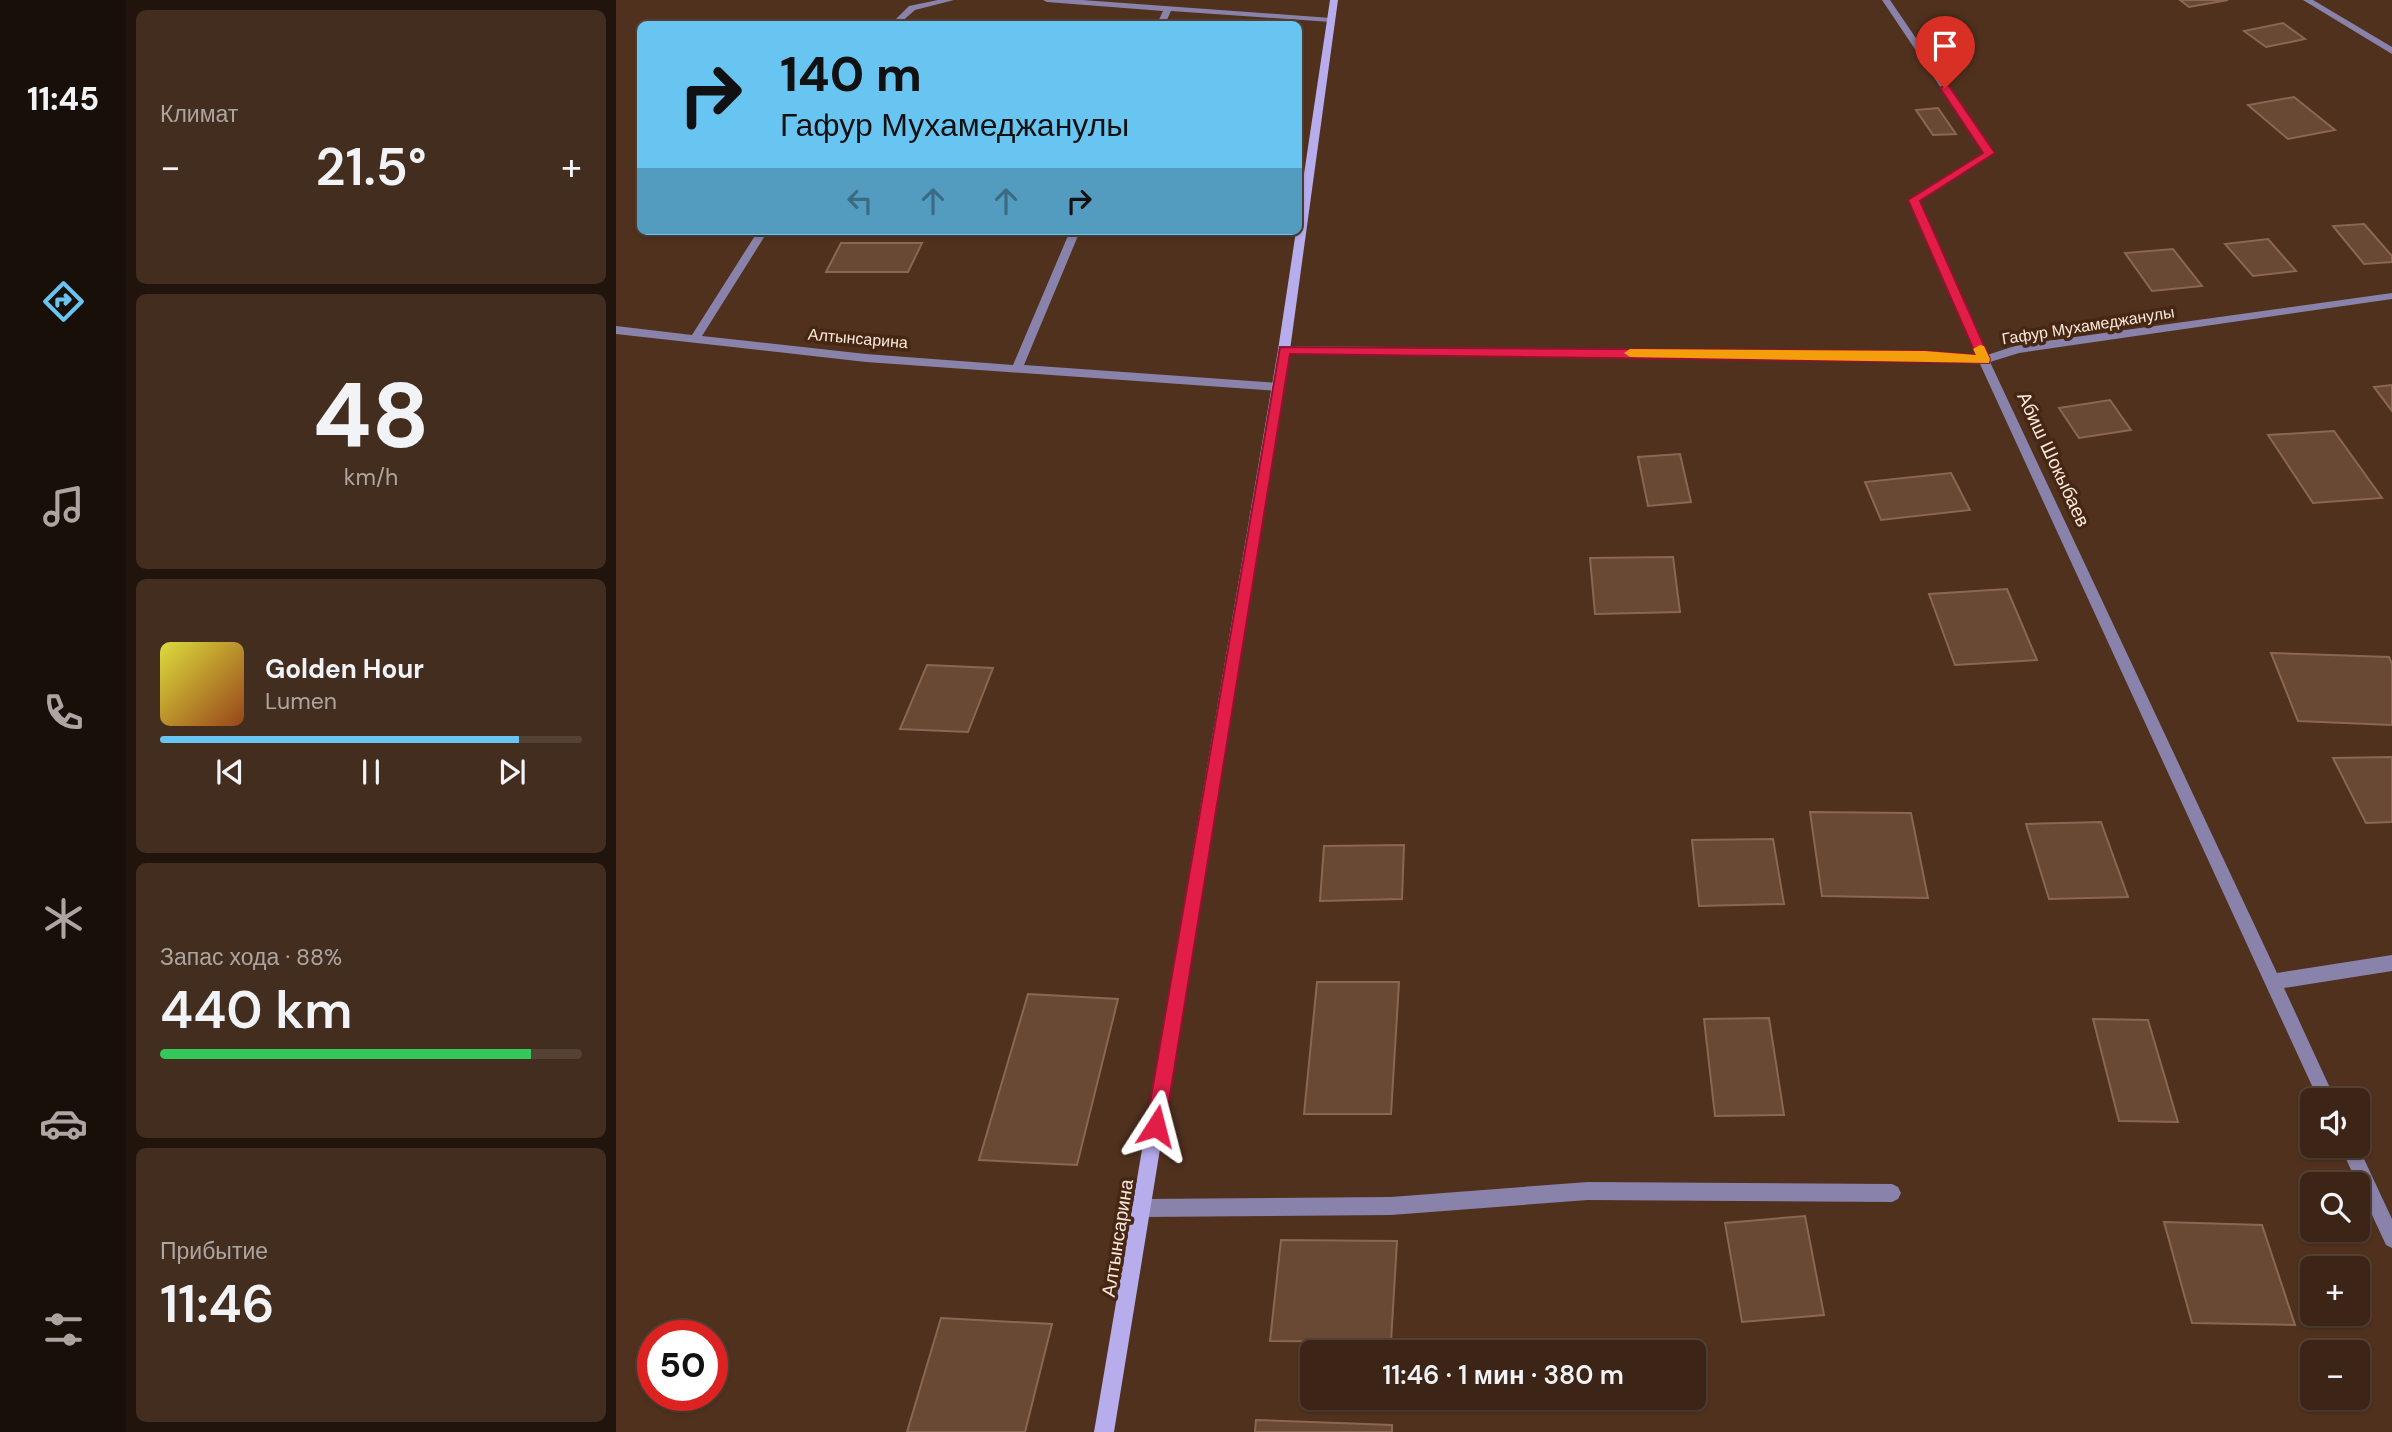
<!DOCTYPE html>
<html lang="ru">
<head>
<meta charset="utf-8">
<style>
	:root { --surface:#3c2516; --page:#432d1f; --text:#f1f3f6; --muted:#aca5a1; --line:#554235; --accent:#68c4f0 }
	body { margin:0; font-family:"DM Sans",sans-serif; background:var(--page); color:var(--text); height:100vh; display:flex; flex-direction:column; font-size:26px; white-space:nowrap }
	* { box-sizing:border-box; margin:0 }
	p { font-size:23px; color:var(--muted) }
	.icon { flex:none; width:38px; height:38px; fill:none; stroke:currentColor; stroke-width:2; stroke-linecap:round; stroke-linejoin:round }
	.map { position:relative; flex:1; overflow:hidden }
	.panel { display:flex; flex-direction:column; gap:10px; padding:10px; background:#21140c; width:490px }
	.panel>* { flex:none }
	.guide { position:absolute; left:21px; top:21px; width:665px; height:214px; border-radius:10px; box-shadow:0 2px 5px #0004,0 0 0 2px var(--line); background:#68c4f0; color:#111; overflow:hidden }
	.buttons { position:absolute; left:1684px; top:1088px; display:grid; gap:14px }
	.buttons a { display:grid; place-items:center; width:70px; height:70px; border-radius:10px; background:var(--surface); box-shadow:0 2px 5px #0004,0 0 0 2px var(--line); font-size:35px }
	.speed { position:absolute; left:21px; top:1320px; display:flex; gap:14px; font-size:35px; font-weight:700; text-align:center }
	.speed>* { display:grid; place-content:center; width:91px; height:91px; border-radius:50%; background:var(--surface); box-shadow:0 2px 5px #0004,0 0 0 2px var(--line); line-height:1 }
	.speed .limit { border:10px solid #d22; background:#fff; color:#111 }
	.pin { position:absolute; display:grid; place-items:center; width:60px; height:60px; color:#fff; margin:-72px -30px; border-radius:50% 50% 50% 0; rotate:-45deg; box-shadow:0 0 7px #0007 }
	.pin .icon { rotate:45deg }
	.me { position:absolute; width:77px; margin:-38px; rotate:9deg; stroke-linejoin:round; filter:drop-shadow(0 0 5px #0008) }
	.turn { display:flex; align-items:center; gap:24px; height:147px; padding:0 28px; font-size:32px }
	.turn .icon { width:91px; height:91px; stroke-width:2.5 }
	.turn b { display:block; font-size:49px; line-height:60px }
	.lanes { display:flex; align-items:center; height:66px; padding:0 28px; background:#0003; justify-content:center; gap:35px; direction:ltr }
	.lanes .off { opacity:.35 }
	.big { font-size:52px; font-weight:600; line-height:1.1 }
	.panel .widget { flex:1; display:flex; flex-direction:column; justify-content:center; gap:10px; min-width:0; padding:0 24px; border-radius:10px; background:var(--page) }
	.panel .dial { align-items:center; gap:0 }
	.dial b { font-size:91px; line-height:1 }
	.song { display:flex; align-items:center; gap:21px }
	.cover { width:84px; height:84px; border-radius:10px; background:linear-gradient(135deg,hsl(60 70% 55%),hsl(20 70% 35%)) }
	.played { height:7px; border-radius:4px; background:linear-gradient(90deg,var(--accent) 85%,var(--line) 85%) }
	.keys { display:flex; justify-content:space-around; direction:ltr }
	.heat { display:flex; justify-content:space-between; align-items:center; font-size:38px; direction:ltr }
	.charge { height:10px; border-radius:5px; background:linear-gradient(90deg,#34c759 88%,var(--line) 0) }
	.trip { position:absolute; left:684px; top:1340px; width:406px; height:70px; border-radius:10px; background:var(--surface); box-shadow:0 2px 5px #0004,0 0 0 2px var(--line); font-weight:600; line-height:70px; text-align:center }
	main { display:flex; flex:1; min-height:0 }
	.tabs { display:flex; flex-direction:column; width:126px; justify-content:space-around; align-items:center; background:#180f09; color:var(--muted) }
	.tabs .icon { width:49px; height:49px }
	.tabs .active { color:var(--accent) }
	.tabs b { font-size:32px; color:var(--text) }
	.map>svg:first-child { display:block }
</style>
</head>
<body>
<main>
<nav class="tabs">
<b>11:45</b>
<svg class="icon active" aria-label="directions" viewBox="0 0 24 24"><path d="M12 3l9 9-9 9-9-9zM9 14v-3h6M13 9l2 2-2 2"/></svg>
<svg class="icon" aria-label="music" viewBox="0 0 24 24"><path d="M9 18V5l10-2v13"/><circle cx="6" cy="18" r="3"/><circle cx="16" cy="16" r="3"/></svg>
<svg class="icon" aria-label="phone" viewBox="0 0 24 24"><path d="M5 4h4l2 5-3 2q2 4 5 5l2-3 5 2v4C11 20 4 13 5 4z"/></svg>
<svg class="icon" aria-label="climate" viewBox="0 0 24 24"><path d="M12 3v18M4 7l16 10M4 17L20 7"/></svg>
<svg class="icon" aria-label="car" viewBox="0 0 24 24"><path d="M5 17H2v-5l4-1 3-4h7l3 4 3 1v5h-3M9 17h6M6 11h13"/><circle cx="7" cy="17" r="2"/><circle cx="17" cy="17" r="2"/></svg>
<svg class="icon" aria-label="filters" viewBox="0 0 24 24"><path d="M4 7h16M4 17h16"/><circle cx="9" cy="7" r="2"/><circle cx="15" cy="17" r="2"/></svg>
</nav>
<section class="panel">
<div class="widget"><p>Климат</p>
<div class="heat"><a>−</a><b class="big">21.5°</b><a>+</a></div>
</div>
<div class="widget dial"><b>48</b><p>km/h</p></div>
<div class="widget">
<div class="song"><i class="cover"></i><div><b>Golden Hour</b><p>Lumen</p></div></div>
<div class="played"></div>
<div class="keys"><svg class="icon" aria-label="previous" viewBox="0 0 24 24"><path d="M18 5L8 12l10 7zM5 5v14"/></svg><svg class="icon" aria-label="pause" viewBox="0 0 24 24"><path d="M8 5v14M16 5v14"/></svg><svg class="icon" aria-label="next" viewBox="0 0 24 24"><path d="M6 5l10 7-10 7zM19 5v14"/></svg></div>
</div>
<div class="widget"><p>Запас хода · 88%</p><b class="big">440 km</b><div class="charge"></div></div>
<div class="widget"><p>Прибытие</p><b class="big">11:46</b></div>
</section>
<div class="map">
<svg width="1776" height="1432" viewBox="0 0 1776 1432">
	<rect width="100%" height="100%" fill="#50311e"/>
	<g fill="#694834" stroke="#8a6752" stroke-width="2">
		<path d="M1564,0H1612L1573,7Z"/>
		<path d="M1667,23L1689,39L1650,47L1628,31Z"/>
		<path d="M1678,97L1719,130L1672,139L1632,105Z"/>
		<path d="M1322,108L1340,134L1317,135L1300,110Z"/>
		<path d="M1748,224L1776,256V262L1748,264L1717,226Z"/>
		<path d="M1652,239L1680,271L1637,276L1609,244Z"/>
		<path d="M225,243H306L292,272H210Z"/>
		<path d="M1557,249L1586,286L1536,291L1509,253Z"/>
		<path d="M1776,385V411L1758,387Z"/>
		<path d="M1494,400L1515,430L1463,438L1443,408Z"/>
		<path d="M1718,431L1766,498L1697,503L1652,435Z"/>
		<path d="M1064,454L1075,502L1032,506L1022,457Z"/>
		<path d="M1335,473L1354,510L1265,520L1249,482Z"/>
		<path d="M1057,557L1064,612L979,614L974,558Z"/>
		<path d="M1391,589L1421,660L1339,665L1313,594Z"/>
		<path d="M1655,653L1773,657L1776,664V725L1682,721Z"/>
		<path d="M311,665L377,668L352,732L284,729Z"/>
		<path d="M1776,757V822L1750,823L1717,758Z"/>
		<path d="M1194,812L1295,813L1312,898L1206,896Z"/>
		<path d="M1485,822L1512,897L1433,899L1410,824Z"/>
		<path d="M1157,839L1168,904L1083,906L1076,840Z"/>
		<path d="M788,845L786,899L704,901L708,846Z"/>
		<path d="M701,982H783L775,1114H688Z"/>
		<path d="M412,994L502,999L461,1165L363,1160Z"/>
		<path d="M1153,1018L1168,1115L1099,1116L1088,1019Z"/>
		<path d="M1477,1019L1532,1020L1562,1122L1503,1121Z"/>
		<path d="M1189,1216L1208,1315L1126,1322L1109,1223Z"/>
		<path d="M1548,1222L1646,1225L1679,1325L1576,1323Z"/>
		<path d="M665,1240L781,1241L775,1342L654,1341Z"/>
		<path d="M325,1318L436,1324L409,1432H291Z"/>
		<path d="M640,1420L776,1425V1432H639Z"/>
	</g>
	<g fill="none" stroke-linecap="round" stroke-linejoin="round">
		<g fill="#8983ab" fill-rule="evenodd">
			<path d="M322,0H338L299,10L283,24H275L293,6Z"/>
			<path d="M427,0H466L715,18L719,20L715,22L555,11L549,24H541L547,11L431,2Z"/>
			<path d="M1266,0H1274L1378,153L1303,200L1371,355L1402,345L1776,293V299L1403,353L1374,362L1661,973L1776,955V971L1668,988L1720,1101H1703L1364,364L1309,360L668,354L662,350L668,346L1309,352L1361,356L1293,199L1368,152Z"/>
			<path d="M1687,0H1697L1776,47V54Z"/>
			<path d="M142,231H152L86,336L250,354L397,365L454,231H464L408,365L662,383L668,387L662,391L250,362L0,334V326L76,335Z"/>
			<path d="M1741,1144L1776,1219V1248L1770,1245L1724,1146H1741Z"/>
			<path d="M972,1182L1276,1184L1282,1187L1285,1193L1282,1199L1276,1202L972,1200L775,1215L526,1217L520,1214L517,1208L520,1202L526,1199L775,1197Z"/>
		</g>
		<path fill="#b7acec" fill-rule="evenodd" d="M714,0H722L674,350L498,1432H478L662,350L680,231H682V214Z"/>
	</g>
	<path fill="#e11d48" stroke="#92132f" stroke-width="2" d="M1329,85L1333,86L1379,153L1304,201L1374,359L1373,363L674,354L549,1126L547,1133L540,1136L533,1133L530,1126L664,347L1309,351L1360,355L1292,200L1367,153L1324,88Z"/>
	<path fill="#f59e0b" d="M1364,345L1368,346L1374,359L1373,363L1014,357L1008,353L1014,349L1309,351L1360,355L1357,349Z"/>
	<g text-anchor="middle" stroke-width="7" stroke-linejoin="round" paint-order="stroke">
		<g font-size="16" fill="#fde8dc" stroke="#452713">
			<text transform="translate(1472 325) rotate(-9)" y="6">Гафур Мухамеджанулы</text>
			<text transform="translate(242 338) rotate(5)" y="6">Алтынсарина</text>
		</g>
		<g font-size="19" fill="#fde8dc" stroke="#452713">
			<text transform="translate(1438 459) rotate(65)" y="7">Абиш Шокыбаев</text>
			<text transform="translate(501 1238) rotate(-81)" y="7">Алтынсарина</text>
		</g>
	</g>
</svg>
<div class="buttons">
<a><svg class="icon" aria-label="sound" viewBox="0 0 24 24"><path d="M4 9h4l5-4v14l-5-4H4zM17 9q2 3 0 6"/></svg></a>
<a><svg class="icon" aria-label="search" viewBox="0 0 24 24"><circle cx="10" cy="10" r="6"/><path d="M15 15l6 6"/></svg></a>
<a>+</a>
<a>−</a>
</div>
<div class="speed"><div class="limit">50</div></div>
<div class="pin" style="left:1329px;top:88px;background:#d93025"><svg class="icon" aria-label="arrive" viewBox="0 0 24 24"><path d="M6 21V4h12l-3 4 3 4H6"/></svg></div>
<svg class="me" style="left:540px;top:1126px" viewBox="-20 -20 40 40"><path d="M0-17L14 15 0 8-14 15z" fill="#e11d48" stroke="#fff" stroke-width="4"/></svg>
<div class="trip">11:46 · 1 мин · 380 m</div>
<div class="guide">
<div class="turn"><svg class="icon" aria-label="right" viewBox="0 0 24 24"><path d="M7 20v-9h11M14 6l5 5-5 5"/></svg><div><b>140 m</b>Гафур Мухамеджанулы</div></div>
<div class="lanes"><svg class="icon off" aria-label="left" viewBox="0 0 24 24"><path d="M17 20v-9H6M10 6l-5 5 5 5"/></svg><svg class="icon off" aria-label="ahead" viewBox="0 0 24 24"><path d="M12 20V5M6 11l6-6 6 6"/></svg><svg class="icon off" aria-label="ahead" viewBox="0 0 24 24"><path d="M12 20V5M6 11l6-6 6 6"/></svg><svg class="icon" aria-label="right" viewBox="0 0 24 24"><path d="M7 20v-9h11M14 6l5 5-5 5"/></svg></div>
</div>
</div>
</main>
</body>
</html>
